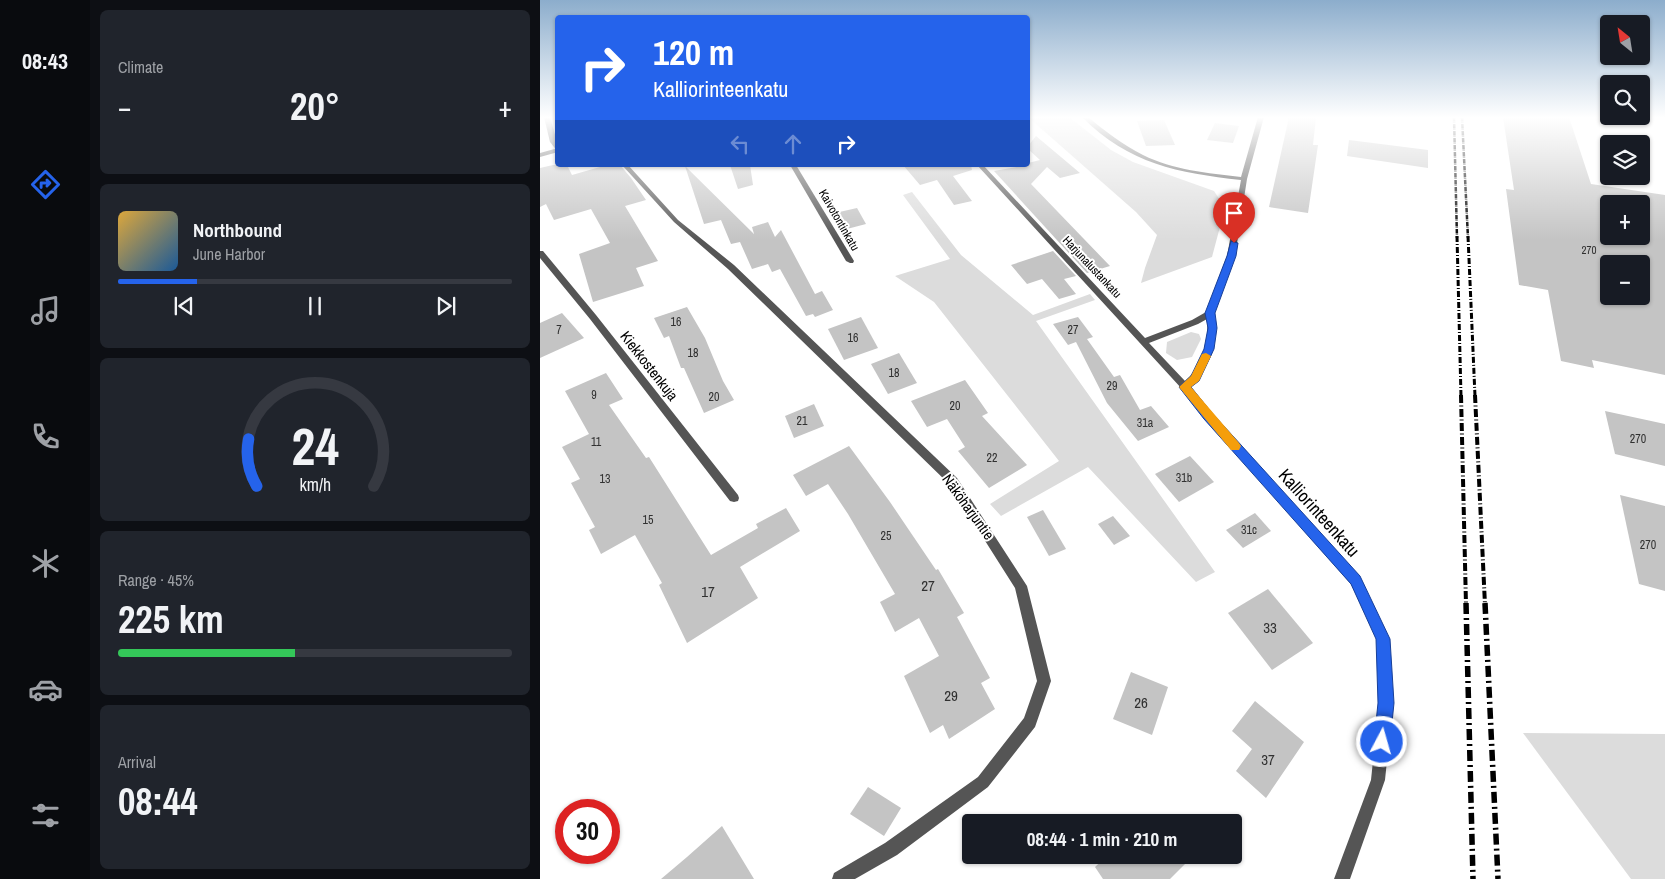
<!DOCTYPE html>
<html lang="en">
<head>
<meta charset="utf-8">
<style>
	:root { --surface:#171b24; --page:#20242c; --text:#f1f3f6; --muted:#9ea1a6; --line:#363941; --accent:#2563eb }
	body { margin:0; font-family:"Archivo Narrow",sans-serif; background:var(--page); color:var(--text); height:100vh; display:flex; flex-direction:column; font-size:19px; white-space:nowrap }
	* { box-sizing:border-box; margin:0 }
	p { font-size:16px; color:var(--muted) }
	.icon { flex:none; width:28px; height:28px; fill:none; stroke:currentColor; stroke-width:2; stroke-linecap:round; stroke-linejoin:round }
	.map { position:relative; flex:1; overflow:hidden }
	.drawer { display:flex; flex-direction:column; gap:10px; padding:10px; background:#0d0f14; width:450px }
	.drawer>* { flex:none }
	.guide { position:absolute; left:15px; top:15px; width:475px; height:152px; border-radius:5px; box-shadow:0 1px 4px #0004; background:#2563eb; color:#fff; overflow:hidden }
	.needle { width:32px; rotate:330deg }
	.buttons { position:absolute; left:1060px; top:15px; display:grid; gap:10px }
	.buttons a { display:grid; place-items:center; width:50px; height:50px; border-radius:5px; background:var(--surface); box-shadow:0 1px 4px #0004; font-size:25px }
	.speed { position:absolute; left:15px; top:799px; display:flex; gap:10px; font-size:25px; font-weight:700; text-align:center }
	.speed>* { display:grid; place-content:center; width:65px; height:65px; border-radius:50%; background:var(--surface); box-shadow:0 1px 4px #0004; line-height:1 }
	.speed .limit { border:8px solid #d22; background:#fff; color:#111 }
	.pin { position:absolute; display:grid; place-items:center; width:42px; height:42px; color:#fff; margin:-51px -21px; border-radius:50% 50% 50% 0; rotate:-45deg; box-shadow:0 0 5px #0007 }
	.pin .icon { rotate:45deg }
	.me { position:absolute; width:55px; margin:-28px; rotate:6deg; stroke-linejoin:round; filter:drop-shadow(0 0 4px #0008) }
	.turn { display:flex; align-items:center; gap:18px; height:105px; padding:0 15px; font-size:22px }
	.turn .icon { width:65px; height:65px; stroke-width:2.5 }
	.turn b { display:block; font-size:35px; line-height:42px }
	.lanes { display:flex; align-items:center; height:48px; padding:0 15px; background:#0003; justify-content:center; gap:25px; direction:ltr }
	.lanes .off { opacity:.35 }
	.big { font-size:38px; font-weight:800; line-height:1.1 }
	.drawer .card { flex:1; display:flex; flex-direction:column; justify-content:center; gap:8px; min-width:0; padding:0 18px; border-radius:8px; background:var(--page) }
	.drawer .dial { align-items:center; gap:0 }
	.dial svg { height:130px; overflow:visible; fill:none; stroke:var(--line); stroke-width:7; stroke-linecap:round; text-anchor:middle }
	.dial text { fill:var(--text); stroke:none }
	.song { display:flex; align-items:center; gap:15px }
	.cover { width:60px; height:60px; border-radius:8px; background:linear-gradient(135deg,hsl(40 70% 55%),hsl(210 70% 35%)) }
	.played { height:5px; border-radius:2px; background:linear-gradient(90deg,var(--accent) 20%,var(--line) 20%) }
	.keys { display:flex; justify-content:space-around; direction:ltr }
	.heat { display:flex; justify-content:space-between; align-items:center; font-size:28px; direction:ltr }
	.charge { height:8px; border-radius:4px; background:linear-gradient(90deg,#34c759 45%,var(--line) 0) }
	.trip { position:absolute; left:422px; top:814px; width:280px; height:50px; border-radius:5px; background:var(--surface); box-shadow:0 1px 4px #0004; font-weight:800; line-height:50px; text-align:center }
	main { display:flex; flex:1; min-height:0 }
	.tab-bar { display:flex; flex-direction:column; width:90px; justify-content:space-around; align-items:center; background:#090b0e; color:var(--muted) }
	.tab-bar .icon { width:35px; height:35px }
	.tab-bar .on { color:var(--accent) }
	.tab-bar b { font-size:22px; color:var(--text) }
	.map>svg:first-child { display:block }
</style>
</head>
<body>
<main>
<nav class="tab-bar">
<b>08:43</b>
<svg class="icon on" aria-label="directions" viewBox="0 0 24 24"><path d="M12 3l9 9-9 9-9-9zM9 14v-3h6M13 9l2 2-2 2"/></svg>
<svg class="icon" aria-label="music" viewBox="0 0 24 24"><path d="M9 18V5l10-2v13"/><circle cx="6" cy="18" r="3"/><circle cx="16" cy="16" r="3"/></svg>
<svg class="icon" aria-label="phone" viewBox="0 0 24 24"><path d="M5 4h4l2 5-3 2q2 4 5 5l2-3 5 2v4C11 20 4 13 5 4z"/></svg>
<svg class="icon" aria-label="climate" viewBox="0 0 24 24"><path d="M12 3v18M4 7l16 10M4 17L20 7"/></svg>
<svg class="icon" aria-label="car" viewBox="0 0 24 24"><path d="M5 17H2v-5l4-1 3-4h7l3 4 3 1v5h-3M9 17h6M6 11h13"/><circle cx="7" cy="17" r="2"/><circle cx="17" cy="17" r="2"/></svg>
<svg class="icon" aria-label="filters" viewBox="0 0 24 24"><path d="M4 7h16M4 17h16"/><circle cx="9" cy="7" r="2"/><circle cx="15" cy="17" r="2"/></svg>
</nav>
<section class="drawer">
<div class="card"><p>Climate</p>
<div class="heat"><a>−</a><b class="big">20°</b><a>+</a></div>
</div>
<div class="card">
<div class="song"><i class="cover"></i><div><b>Northbound</b><p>June Harbor</p></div></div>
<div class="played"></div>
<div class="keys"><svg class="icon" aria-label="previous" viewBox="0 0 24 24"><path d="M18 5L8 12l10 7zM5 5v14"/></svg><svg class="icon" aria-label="pause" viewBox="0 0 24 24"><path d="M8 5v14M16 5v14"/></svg><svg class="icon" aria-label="next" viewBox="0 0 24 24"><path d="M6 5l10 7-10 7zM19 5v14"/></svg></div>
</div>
<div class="card dial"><svg viewBox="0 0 100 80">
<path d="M14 69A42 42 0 1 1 86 69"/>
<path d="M14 69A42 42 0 0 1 9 40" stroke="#2563eb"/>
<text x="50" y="56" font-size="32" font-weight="700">24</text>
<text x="50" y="72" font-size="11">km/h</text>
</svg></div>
<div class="card"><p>Range · 45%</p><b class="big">225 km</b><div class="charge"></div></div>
<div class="card"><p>Arrival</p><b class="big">08:44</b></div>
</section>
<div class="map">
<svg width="1125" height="879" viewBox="0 0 1125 879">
	<rect width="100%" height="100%" fill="#fff"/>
	<g fill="#dcdcdc">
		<path d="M488,117H529L571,150L593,162L674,191L685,208L672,257L601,283L605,268L617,235L596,212Z"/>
		<path d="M372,192L421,255L493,315L550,294L555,300L496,321L675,572L656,582L548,467L461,516L450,504L519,461L394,302L355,276L410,259L363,195Z"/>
		<path d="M651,332L659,334L661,339L652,357L637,360L626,353L627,342Z"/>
		<path d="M983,733L1125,734V879H1091Z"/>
	</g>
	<g fill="#c4c4c4" fill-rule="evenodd">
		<path d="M749,117H776L773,145H778L768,213L729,207Z"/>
		<path d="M963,117H1029L1051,184L1125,195V375L1052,360L1054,368L1021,361L1008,290L979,285L966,189L974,190ZM1069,204H1101V236H1069ZM1069,264H1101V296H1069Z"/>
		<path d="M624,120L635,145L606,146L597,121Z"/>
		<path d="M675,123L699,126L693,143L667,140Z"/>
		<path d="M496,136L540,173L520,178L507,167L491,184L570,266L547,273L454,171L488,165V163L500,160L488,149V146Z"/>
		<path d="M809,140L888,150V168L807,156Z"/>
		<path d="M13,165H27L32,175L67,165H80L91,178L106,200L85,206L118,261L96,268L104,286L53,302L39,254L70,243L51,209L14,220L6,204L0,207V168Z"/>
		<path d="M190,165H210L213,185L198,189Z"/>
		<path d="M363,165H431L432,170L413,176L432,201L414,205L397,180L380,185Z"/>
		<path d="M145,166L214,234L212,227L228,222L235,237L241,230L275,294L282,291L293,310L275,317L273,314L266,316L240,269L232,272L228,264L212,269L200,242L191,244L181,220L164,224Z"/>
		<path d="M317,208L326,224L303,230L295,213Z"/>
		<path d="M513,251L536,276L524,279L536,294L519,299L502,279L487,284L471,265Z"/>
		<path d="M147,307L165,338L183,381L194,400L164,413L144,368H141L129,336L124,338L114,318Z"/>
		<path d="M22,313L44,338L0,358V323Z"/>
		<path d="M321,317L338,348L304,360L288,329Z"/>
		<path d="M538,317L553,337L547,339L574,377L580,375L600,410L611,406L629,427L598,441L567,403L536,342L528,345L513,324Z"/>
		<path d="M359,353L377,383L348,394L331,364Z"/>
		<path d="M66,373L83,399L69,405L106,458L109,457L171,555L218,528L216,524L246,508L260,531L200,567L218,598L147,643L119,585L122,583L95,535L61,554L49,530L55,527L31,483L40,479L22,447L49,434L25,391Z"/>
		<path d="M425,380L448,413L442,416L487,465L449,488L418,451L425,447L407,419L387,427L371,401Z"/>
		<path d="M274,404L284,426L254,438L245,416Z"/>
		<path d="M1065,411L1125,424V466L1075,454Z"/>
		<path d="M309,446L350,502L396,570L398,569L424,613L417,617L450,678L441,683L455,709L409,739L403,725L390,733L364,676L399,656L379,618L355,632L340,602L355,594L308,514L288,484L266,496L253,475Z"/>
		<path d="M650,456L674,482L639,502L615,474Z"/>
		<path d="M1080,495L1125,506V591L1099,584Z"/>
		<path d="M503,510L526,549L509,556L487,517Z"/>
		<path d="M715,513L731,531L703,548L686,530Z"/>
		<path d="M573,516L590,536L574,545L558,524Z"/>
		<path d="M728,589L773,643L732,670L688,613Z"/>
		<path d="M591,672L628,687L612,735L573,719Z"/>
		<path d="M715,701L764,742L726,798L696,771L712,749L692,731Z"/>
		<path d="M328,787L361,808L344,836L310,814Z"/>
		<path d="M182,826L214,879H121L147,857Z"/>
		<path d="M568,855H638L645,864L630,879H563L555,867Z"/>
	</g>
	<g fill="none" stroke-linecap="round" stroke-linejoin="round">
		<g fill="#555" fill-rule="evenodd">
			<path d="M4,117H10L18,145V152L10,142Z"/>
			<path d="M542,117H548C565,131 583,145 603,155C633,170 668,173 701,177L718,117H724L707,179L695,256L674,313L675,334L672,354L662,374L650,387L671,414L819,576L849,639L853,703L845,780L810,879H794L831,780L839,703L837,639L811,584L665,418L642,389L437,165H443L605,338L652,320L666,312L687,256L701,180C638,173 589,164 542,117ZM667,319C669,341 662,366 645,381L609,343L658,324Z"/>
			<path d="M82,165H88L138,220L194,265L417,478L487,586L511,681L495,727L448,787L357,855L315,879H292L294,873L345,843L438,777L484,718L497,681L475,588L409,484L188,269L134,222Z"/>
			<path d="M250,165H256L314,261L313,263H310L306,261Z"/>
			<path d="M0,251H3L56,315L198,495L199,498L198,501L194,502L190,501L50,319L0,258Z"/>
		</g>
		<path fill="#555" fill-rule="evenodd" d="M18,148V152L0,157V153Z"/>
		<g stroke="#000" stroke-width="2.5" stroke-dasharray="4.5 1 0.5 1" stroke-linecap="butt">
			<path d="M914,117L917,238"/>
			<path d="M922,117L928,238"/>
		</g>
		<g stroke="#000" stroke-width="3" stroke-dasharray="6 2 1 2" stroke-linecap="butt">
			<path d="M917,236L921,396"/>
			<path d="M928,236L935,396"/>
		</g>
		<g stroke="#000" stroke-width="4" stroke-dasharray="8 2.5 1 2.5" stroke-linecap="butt">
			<path d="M921,395L926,605"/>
			<path d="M935,395L945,605"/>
		</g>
		<g stroke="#000" stroke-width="5.5" stroke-dasharray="11 4 2 4" stroke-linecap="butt">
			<path d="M926,603L933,879"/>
			<path d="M945,603L958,879"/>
		</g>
	</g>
	<linearGradient id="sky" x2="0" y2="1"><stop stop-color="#8cadcc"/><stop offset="0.49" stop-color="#fff"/><stop offset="1" stop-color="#fff" stop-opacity="0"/></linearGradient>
	<rect width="1125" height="240" fill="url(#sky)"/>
	<path fill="#2563eb" stroke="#184099" d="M691,241L698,243L696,256L675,313L677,328L674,349L659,381L651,387L672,413L820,576L850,639L854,703L850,742L848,747L842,750L836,747L834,742L838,703L836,639L811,584L664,419L639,387L651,376L664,349L668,328L665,313L687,256Z"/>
	<path fill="#f59e0b" d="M666,353L671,356L659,381L651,387L699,443L701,446L699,450H691L639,387L651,376L662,354Z"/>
	<g text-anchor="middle" stroke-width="4" stroke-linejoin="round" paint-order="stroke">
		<g font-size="11" fill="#313131">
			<text x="1049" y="254">270</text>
		</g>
		<g font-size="12" fill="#000" stroke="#fff">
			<text transform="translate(299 220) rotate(60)" y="4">Kaivotontinkatu</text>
			<text transform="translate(552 267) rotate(47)" y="4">Harjunalustankatu</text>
		</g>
		<g font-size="12" fill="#313131">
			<text x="136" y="326">16</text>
			<text x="19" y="334">7</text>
			<text x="533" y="334">27</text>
			<text x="313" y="342">16</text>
			<text x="153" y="357">18</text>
			<text x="354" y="377">18</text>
			<text x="572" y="390">29</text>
			<text x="54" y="399">9</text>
			<text x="174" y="401">20</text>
			<text x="415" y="410">20</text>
			<text x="262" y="425">21</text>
			<text x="605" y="427">31a</text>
			<text x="1098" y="443">270</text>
			<text x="56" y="446">11</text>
			<text x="452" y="462">22</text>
			<text x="644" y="482">31b</text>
			<text x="65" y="483">13</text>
			<text x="108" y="524">15</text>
			<text x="709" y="534">31c</text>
			<text x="346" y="540">25</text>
			<text x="1108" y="549">270</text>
		</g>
		<g font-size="15" fill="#000" stroke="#fff">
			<text transform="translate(109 366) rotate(52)" y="5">Kiekkostenkuja</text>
			<text transform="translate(428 507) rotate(54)" y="5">Näköharjuntie</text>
		</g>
		<g font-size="15" fill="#313131">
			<text x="388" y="591">27</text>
			<text x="168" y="597">17</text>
			<text x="730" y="633">33</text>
			<text x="411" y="701">29</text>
			<text x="601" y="708">26</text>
			<text x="728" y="765">37</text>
		</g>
		<g font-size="18" fill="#000" stroke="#fff">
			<text transform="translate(779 513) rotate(48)" y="6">Kalliorinteenkatu</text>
		</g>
	</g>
</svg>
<div class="buttons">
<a><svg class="needle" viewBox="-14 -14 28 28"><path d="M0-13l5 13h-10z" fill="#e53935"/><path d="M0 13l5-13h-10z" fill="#9ea1a6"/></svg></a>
<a><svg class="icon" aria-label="search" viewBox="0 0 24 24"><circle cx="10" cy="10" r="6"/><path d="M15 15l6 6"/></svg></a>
<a><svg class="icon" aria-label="layers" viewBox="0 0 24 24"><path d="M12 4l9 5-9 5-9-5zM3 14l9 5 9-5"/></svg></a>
<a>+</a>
<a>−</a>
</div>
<div class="speed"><div class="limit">30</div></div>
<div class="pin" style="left:694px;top:243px;background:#d93025"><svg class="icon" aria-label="arrive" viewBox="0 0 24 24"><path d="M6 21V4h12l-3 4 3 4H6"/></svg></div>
<svg class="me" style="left:842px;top:742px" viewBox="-20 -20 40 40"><circle r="17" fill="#2563eb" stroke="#fff" stroke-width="3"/><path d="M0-11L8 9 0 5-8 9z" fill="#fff"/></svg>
<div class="trip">08:44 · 1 min · 210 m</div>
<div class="guide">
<div class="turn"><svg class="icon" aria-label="right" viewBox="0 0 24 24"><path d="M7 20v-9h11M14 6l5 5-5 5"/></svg><div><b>120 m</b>Kalliorinteenkatu</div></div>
<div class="lanes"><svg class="icon off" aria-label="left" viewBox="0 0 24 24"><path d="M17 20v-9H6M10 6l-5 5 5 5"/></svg><svg class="icon off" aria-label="ahead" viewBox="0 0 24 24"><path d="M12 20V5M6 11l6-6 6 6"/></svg><svg class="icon" aria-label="right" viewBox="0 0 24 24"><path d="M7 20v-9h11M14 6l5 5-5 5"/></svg></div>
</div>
</div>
</main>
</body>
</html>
